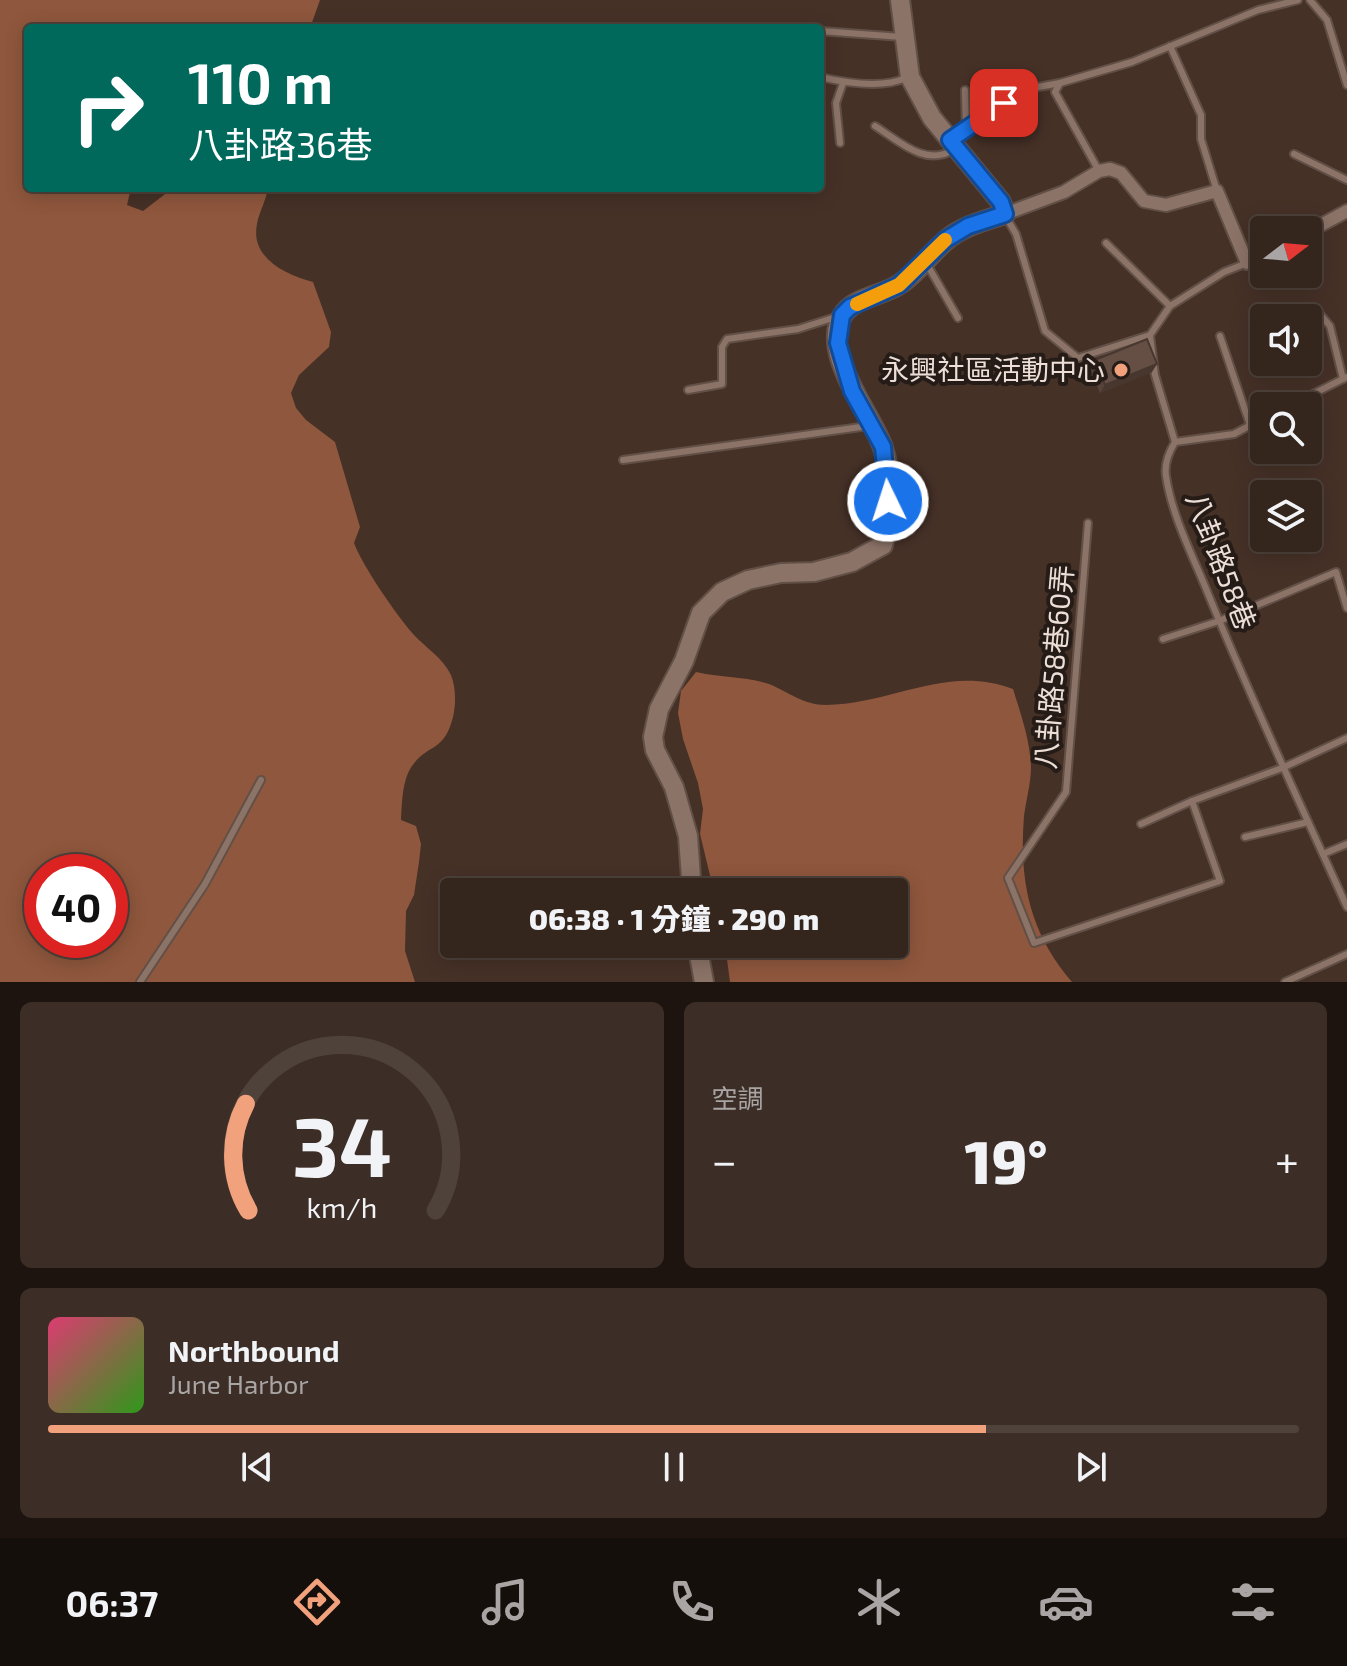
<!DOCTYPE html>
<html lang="zh-TW">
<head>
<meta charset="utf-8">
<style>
	:root { --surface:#34251d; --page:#3c2d26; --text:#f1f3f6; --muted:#a9a5a4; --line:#4e423b; --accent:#f1a17c }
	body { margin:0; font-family:"Exo 2","Noto Sans TC",sans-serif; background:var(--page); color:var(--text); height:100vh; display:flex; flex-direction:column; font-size:30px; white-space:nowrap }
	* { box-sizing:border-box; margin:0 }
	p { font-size:26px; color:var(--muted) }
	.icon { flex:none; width:44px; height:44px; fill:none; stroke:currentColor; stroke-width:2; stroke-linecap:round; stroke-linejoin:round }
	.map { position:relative; height:982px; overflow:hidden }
	.drawer { display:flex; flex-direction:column; gap:20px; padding:20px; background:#1d1410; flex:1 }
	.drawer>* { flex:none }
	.guide { position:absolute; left:24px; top:24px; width:800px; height:168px; border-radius:8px; box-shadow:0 4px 20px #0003,0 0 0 2px var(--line); background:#00695c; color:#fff; overflow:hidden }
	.needle { width:52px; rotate:74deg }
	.buttons { position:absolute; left:1250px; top:216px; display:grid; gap:16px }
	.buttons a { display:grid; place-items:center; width:72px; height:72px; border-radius:8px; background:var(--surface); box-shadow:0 4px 20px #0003,0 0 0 2px var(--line); font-size:40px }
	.speed { position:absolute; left:24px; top:854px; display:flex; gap:16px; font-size:40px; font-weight:700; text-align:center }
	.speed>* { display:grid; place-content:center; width:104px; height:104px; border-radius:50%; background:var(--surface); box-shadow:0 4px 20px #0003,0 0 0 2px var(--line); line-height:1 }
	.speed .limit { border:12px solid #d22; background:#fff; color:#111 }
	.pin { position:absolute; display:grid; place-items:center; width:68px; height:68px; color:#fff; margin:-34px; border-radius:16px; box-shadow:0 4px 12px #0006 }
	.me { position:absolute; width:88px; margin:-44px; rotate:356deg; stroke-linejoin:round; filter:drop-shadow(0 0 6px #0008) }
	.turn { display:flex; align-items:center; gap:28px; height:168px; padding:0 32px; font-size:36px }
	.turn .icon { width:104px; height:104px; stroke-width:2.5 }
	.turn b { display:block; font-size:56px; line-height:68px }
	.big { font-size:60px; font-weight:800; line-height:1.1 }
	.drawer .tile { flex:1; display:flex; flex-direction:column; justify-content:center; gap:12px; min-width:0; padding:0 28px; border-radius:12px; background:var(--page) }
	.drawer .dial { align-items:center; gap:0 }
	.dial svg { height:208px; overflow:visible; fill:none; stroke:var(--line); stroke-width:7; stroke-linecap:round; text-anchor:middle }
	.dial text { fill:var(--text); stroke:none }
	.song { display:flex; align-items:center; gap:24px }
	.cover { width:96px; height:96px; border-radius:12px; background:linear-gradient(135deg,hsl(340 70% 55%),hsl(110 70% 35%)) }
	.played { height:8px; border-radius:4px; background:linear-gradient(90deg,var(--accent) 75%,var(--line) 75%) }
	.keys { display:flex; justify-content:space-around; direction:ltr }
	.heat { display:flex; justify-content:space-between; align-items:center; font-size:44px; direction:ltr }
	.drawer .tiles { flex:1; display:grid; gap:20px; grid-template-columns:1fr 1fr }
	.tile:last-child { grid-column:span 2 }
	.trip { position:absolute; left:440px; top:878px; width:468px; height:80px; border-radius:8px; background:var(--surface); box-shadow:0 4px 20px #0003,0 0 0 2px var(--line); font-weight:800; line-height:80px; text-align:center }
	.menu { display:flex; height:128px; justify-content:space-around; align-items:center; background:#150f0c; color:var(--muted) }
	.menu .icon { width:56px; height:56px }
	.menu .active { color:var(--accent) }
	.menu b { font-size:36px; color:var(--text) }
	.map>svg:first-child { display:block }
</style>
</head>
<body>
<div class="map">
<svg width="1347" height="982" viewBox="0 0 1347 982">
	<rect width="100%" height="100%" fill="#463127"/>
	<g fill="#8f573d" fill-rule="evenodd">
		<path d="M0,0H320L310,28H28V188H131L127,205L143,211L173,188H268C266,201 259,212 257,224C250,258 286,275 313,282L331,332L329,347L299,375L291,393L296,408L306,420L335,442L360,527L354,543C362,565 397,616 414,635C426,648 443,658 451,675C456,687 456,705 453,717C444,753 428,743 412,766C402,780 402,804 401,820L416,826L421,844L419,862L414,895L406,911L405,951L415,982H0ZM42,872H110V940H42Z"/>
		<path d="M696,672C720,678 746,676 769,684C789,692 803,705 826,705C893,704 947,664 1013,689C1021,715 1030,740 1031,767C1031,783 1026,800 1024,816C1019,880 1029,932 1072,982H730L725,944H894V892H714L700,834L703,809L698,783L683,739L678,713L681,691Z"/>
	</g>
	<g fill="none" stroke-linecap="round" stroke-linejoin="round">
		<defs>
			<g id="lane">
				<path d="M1310,0L1327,20L1347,85"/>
				<path d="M820,31L902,37"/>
				<path d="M1170,46L1201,115V139L1217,191"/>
				<path d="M820,77C846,83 881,89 906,78"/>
				<path d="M965,90L966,129"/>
				<path d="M875,126C899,141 925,167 953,150"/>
				<path d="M952,139L1022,90L1060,83"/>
				<path d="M840,143L836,103L843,83"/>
				<path d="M1294,154L1347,180"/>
				<path d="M1099,171L1055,92L1060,83L1132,62L1258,10L1298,0"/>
				<path d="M1006,217L1016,234L1045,331L1078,358L1150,335"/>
				<path d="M1106,243L1170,306"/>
				<path d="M1247,263L1224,272L1170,306L1150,335L1155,375L1175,442C1169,452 1164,464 1166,476C1172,517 1194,558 1209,596C1252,701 1300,804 1347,907"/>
				<path d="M928,266L958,318"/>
				<path d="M1319,313L1330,326L1343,379"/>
				<path d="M1220,336L1250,425"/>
				<path d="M688,390L722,384V347L727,339L798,329L839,316"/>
				<path d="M1289,406L1347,377"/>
				<path d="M1175,442L1234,434L1264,418"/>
				<path d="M623,460L868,426"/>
				<path d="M1088,523L1066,792L1008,878L1034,943L1220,881L1192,801L1282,768L1347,738"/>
				<path d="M1163,639L1219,621L1336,572L1347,608"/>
				<path d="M1141,824L1192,801"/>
				<path d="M1245,837L1308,822"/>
				<path d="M1323,854L1347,844"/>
				<path d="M140,982L205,884L261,780"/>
				<path d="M1285,982L1347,954"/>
			</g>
			<g id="street">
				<path d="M1005,214L1064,192L1099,171L1110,169L1121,173L1144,201L1166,205L1217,191L1247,263L1264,255"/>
				<path d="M1308,232L1347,211"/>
			</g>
			<g id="secondary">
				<path d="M692,892L688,836L674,787L655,750L653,737L659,709L684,661L701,613L722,592L748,580L781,573L814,572L852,562L883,545C891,516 893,477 883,448C872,414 816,349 845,312C857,297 884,295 900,284C917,273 929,255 944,242C961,226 984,221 1005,214L1001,202L932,118L910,77L900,0"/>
				<path d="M697,944L704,982"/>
			</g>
		</defs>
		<use href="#lane" stroke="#625047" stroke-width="10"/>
		<use href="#street" stroke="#625047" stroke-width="16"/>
		<use href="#secondary" stroke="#625047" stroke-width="22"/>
		<use href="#lane" stroke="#8c7368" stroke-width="6"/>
		<use href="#street" stroke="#8c7368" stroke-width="12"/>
		<use href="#secondary" stroke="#8c7368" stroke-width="18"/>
	</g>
	<path fill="#57433a" d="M1095,360L1152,372L1100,393L1090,368Z"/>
	<path fill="#47372f" d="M1157,364L1152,372L1100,393L1105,385Z"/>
	<path fill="#654e43" stroke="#47372f" stroke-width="2" d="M1147,339L1157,364L1105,385L1095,360Z"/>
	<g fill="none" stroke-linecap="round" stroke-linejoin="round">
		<defs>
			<path id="route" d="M888,501L883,447L852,391L838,343L842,315L850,307L899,285L945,240L968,226L1005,214L1001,202L950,140L1004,103"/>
		</defs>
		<use href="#route" stroke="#114b97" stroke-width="20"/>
		<use href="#route" stroke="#1a73e8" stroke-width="14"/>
		<path stroke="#f59e0b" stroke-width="14" d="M857,304L899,285L945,240"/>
	</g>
	<circle fill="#f1a17c" stroke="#251c17" stroke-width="3" cx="1121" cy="370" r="8"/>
	<g text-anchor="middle" stroke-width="8" stroke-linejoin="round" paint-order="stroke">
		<g font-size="28" fill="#eddfd8" stroke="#251c17" text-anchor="end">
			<text x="1105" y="380">永興社區活動中心</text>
		</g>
		<g font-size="28" fill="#eddfd8" stroke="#251c17">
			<text transform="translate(1221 561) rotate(69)" y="10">八卦路58巷</text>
			<text transform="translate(1054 667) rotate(-85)" y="10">八卦路58巷60弄</text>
		</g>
	</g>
</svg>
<div class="buttons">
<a><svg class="needle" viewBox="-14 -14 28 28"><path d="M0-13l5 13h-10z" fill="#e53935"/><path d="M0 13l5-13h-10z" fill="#a9a5a4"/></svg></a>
<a><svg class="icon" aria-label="sound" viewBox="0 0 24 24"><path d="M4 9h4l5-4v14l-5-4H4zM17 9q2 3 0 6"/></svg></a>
<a><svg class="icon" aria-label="search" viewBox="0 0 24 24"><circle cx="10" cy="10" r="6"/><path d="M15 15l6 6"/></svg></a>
<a><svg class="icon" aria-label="layers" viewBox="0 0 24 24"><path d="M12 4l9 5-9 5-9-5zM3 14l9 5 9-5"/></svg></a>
</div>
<div class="speed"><div class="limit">40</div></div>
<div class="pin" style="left:1004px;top:103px;background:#d93025"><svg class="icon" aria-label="arrive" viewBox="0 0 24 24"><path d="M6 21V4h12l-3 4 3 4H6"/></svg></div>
<svg class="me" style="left:888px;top:501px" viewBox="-20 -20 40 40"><circle r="17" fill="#1a73e8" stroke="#fff" stroke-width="3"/><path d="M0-11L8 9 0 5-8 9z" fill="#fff"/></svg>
<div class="trip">06:38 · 1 分鐘 · 290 m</div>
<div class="guide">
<div class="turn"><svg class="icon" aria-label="right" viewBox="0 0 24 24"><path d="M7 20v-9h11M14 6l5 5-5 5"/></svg><div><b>110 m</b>八卦路36巷</div></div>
</div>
</div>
<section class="drawer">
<div class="tiles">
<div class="tile dial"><svg viewBox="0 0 100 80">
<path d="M14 69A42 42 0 1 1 86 69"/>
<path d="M14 69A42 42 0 0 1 13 28" stroke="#f1a17c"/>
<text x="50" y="56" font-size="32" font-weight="700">34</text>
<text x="50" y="72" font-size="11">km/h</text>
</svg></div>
<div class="tile"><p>空調</p>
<div class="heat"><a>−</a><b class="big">19°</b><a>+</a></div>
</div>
<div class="tile">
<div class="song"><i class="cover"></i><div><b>Northbound</b><p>June Harbor</p></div></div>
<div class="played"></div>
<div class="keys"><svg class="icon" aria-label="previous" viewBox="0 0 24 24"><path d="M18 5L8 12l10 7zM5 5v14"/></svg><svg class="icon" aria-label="pause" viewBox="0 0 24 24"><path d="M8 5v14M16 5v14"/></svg><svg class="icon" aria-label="next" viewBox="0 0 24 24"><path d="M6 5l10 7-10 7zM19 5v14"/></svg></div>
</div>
</div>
</section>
<nav class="menu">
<b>06:37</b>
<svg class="icon active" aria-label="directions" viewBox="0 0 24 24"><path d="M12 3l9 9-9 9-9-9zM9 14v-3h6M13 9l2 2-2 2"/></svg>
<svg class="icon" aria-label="music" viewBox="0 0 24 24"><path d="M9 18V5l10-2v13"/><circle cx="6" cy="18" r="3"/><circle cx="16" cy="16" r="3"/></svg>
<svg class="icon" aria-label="phone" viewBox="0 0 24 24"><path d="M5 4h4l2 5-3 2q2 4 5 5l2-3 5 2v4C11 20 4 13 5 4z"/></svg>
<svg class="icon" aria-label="climate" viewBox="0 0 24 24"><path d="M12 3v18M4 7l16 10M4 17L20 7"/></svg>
<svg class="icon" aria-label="car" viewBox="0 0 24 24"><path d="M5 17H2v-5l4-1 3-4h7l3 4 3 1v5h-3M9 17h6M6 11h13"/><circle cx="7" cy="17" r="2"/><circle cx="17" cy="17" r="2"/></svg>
<svg class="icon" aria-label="filters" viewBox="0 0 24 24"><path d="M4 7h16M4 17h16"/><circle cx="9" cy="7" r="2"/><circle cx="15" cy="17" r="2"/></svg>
</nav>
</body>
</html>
